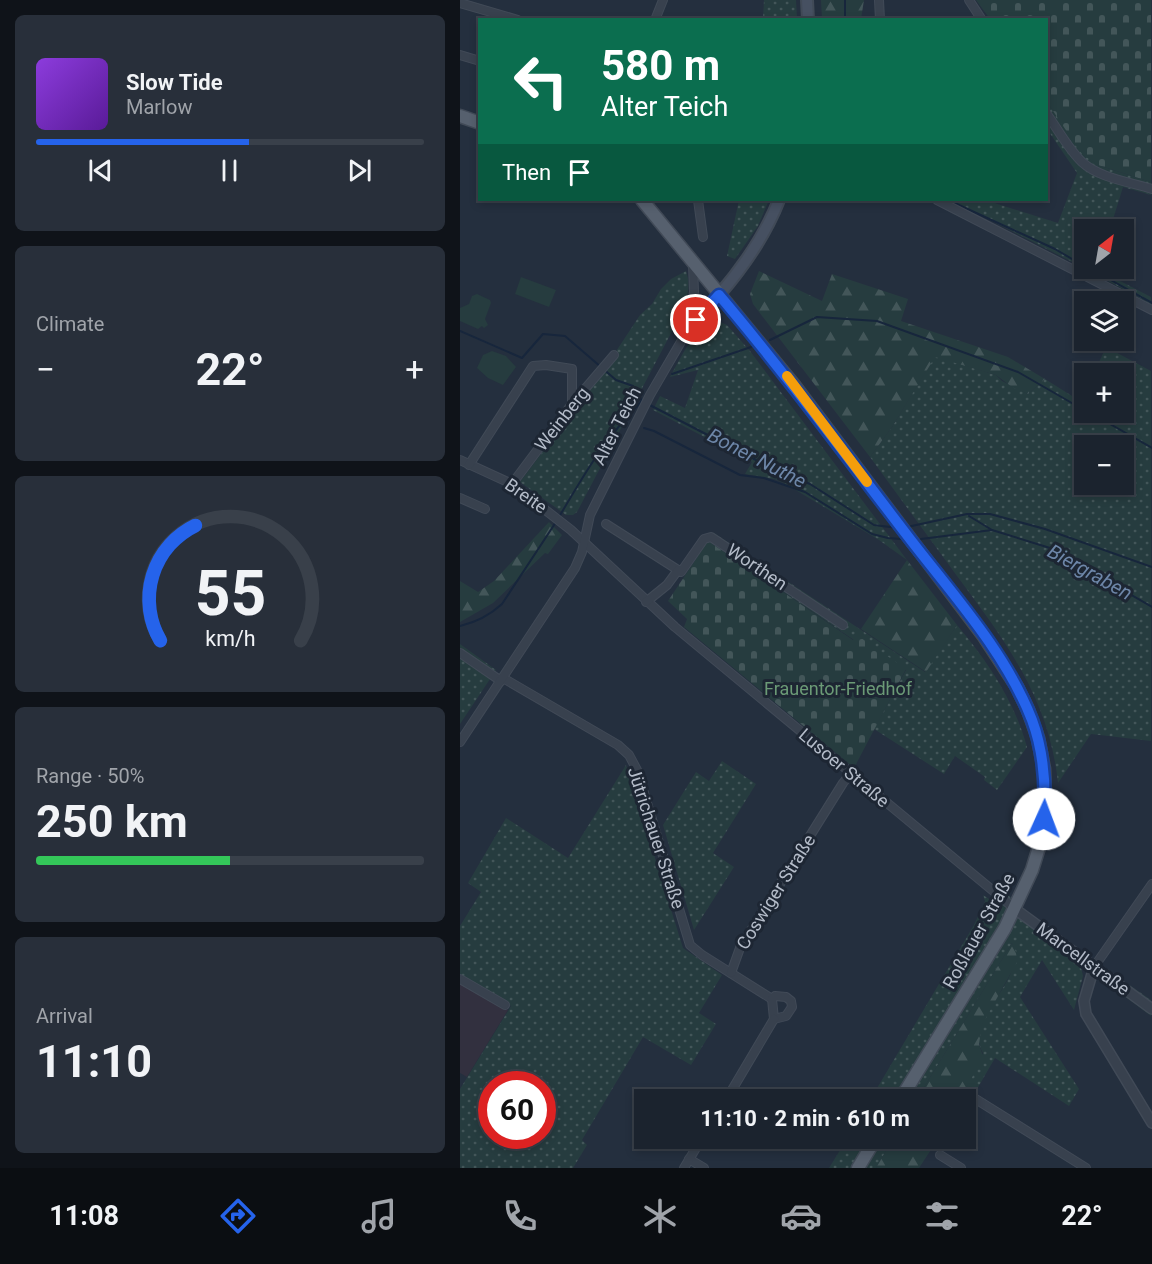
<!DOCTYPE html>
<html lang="en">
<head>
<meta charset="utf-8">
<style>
	:root { --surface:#1b232e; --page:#282f3a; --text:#f1f3f6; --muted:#a0a4aa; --line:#39404a; --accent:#2563eb }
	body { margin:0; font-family:Roboto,sans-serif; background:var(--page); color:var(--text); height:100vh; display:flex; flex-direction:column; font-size:22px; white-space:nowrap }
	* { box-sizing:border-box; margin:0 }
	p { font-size:20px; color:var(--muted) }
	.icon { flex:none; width:33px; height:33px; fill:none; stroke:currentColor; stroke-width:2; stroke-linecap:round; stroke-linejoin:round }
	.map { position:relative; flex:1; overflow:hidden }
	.panel { display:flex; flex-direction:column; gap:15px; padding:15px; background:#0f1319; width:460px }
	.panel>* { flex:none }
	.top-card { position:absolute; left:18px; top:18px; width:570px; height:183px; border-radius:0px; box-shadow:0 3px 9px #0003,0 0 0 2px var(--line); background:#0b6e4f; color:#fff; overflow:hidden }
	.needle { width:39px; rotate:31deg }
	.fabs { position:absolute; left:614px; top:219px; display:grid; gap:12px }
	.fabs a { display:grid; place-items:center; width:60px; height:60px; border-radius:0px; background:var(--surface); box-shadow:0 3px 9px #0003,0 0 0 2px var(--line); font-size:30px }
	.speed { position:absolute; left:18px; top:1071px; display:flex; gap:12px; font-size:30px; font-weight:700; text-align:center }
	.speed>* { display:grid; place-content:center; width:78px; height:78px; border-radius:50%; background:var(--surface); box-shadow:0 3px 9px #0003,0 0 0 2px var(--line); line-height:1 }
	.speed .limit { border:9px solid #d22; background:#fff; color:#111 }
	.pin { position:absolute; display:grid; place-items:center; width:51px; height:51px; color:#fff; margin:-26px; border:3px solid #fff; border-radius:50%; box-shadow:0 2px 6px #0007 }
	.me { position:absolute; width:66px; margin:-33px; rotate:2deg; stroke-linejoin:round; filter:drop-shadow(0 0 4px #0008) }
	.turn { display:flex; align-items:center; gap:21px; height:126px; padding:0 24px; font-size:27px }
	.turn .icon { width:78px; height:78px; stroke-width:2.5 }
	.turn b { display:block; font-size:42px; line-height:51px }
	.then { display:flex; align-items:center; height:57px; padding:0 24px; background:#0003; gap:12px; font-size:22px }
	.big { font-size:45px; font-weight:700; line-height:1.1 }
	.panel .widget { flex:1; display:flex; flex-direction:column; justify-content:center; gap:9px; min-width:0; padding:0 21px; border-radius:9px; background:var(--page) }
	.panel .dial { align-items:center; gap:0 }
	.dial svg { height:156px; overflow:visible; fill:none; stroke:var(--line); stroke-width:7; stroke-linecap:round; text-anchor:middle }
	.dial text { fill:var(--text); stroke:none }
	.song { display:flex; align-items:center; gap:18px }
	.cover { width:72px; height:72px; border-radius:9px; background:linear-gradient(135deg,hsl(270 70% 55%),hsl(270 70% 35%)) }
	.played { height:6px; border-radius:3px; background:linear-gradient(90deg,var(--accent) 55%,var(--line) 55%) }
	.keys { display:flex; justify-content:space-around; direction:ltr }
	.heat { display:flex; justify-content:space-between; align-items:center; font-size:33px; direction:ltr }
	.charge { height:9px; border-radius:4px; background:linear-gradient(90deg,#34c759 50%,var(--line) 0) }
	.trip { position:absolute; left:174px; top:1089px; width:342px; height:60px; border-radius:0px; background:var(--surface); box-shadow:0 3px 9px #0003,0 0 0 2px var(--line); font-weight:700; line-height:60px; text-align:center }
	.menu { display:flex; height:96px; justify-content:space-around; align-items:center; background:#0b0e12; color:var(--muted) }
	.menu .icon { width:42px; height:42px }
	.menu .selected { color:var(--accent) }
	.menu b { font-size:27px; color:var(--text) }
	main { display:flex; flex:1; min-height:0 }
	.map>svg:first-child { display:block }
</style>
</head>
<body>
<main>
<section class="panel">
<div class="widget">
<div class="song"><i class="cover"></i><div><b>Slow Tide</b><p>Marlow</p></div></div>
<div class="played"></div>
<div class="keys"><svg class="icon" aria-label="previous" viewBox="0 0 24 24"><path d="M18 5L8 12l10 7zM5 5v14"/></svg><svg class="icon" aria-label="pause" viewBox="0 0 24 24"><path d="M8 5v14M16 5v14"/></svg><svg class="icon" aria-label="next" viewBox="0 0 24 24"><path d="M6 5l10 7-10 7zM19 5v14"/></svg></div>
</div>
<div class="widget"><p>Climate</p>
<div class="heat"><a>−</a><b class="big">22°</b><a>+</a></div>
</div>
<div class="widget dial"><svg viewBox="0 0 100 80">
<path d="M14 69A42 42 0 1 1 86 69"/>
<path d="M14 69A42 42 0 0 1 32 10" stroke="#2563eb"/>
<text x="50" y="56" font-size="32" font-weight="700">55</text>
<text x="50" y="72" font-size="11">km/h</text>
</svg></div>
<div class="widget"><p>Range · 50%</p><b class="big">250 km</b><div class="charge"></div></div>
<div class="widget"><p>Arrival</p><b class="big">11:10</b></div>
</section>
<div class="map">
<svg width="692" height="1168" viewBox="0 0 692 1168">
	<defs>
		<pattern id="green-dots" width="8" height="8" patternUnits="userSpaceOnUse" patternTransform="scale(1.5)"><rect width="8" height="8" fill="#263c3f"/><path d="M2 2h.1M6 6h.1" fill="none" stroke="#435659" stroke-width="1.8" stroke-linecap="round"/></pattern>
		<pattern id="forest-firs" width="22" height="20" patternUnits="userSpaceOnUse" patternTransform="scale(1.5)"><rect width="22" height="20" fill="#263c3f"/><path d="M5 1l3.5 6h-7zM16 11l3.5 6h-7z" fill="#435659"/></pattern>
		<pattern id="cemetery-stones" width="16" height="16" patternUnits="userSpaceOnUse" patternTransform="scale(1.5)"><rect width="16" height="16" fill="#263c3f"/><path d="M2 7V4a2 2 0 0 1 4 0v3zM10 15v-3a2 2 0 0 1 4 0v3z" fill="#435659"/></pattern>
	</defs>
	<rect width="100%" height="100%" fill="#242f3e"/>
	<path fill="#32303f" d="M0,982L48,1010L7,1077L0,1073Z"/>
	<g fill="url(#green-dots)" fill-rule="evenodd">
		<path d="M304,0H336L337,19H303Z"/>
		<path d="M587,102L623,154L638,165L691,182V195L663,187L650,229L624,230V268L491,200H525L598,223L617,173L587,129Z"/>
		<path d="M279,200H309L298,226L275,259L267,256Z"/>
		<path d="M624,268L637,269L691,297V304Z"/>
		<path d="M226,271C232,287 226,303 219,318L117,512L113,515H106L60,482L141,374L180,315L192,304L201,289L211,279Z"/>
		<path d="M255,320L267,325L290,351L447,560L419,540L324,483L314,479L285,474L292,462L193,410L200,396L225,408L238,370L210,377C221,358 233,329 255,320Z"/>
		<path d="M646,347L691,371V741L631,734L598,783C589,698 546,642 497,576C468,536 439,497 410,457L432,427L475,356L536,375L542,381L568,394L585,379L620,401L624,394V412H663V374L634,373ZM624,446H663V484H624Z"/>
		<path d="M254,533L465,672L497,625C528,662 554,700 567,747L537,790L524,780L525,777L495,756L484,774L414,729L446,670L397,636L394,640L248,541Z"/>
		<path d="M0,644L36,670L0,724Z"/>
		<path d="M262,761L296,784L253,853L274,867L234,930L203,825L236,772L249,781Z"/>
		<path d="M166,765L223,948L262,975L239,1013L256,1024L231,1065L183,1037L122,1140L127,1145L113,1168H0V1089L51,1006L0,976V926L21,892L8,883L46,818L108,858ZM32,1084H82V1136H32Z"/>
		<path d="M543,891L583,925L691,1000V1016L620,963L623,976L614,1010L582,960L560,997L619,1089L609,1106L535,1058L506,1108V1100L501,1099L523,1053C502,1019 569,980 552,943L457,1099L410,1100L514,925L525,901L523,895L535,903Z"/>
		<path d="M387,1139H433L416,1168H369Z"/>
	</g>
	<g fill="url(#forest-firs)">
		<path d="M361,0H404L401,19H362Z"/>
		<path d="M299,271L362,301L372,274L448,299L441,321L548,357L585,379L568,394L552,387L536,375L475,357L432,427L410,457L293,304L290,294Z"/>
		<path d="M89,522L102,535L88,554L85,553L33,603L0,622V581L18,592L34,581Z"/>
		<path d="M447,560L497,625L466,672L401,629Z"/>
		<path d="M552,943L556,952L557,962L522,1025L519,1044L523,1056L501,1099H457Z"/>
		<path d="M433,1139V1138L478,1139L459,1168H416Z"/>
	</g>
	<g fill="url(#cemetery-stones)">
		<path d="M516,0H691V182L638,165L622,154L587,102L586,20L530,19Z"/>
		<path d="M248,541L393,640L397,635L446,669L394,768L224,627L227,619L208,601Z"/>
	</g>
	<g fill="#263c3f">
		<path d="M61,277L96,290L89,307L55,294Z"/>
		<path d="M17,294L30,300L31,303L25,319L28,325L24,328L22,326L18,329L0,321V308L9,304L12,296Z"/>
		<path d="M32,351L46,356L56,367L43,385L28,378L17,368L23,355Z"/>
	</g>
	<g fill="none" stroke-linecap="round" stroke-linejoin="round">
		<g stroke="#17263c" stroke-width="2">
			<path d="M385,20V0"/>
			<path d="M488,200L595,249L624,266"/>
			<path d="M629,268L692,303"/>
			<path d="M0,331L62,358L83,334L105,336L156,380L173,386L182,401L296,460L350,484L414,525L438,528"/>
			<path d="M310,340L357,317L417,321L558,372L624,410"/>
			<path d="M212,374L291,347"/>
			<path d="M629,412L692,448"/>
			<path d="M184,428L194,431L280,475L304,478L345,492L412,534L428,538L441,539"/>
			<path d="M509,516L532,530"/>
			<path d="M99,517C125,473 145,438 182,401"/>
			<path d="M447,527L507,514H530L585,529L692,567"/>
			<path d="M461,539L532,530L590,548L692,607"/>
			<path d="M0,626C17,622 29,616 42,604L96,522"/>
		</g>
		<defs>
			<g id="minor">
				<path d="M419,0L420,20"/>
				<path d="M509,0L522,20"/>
				<path d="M0,3L58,20"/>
				<path d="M195,20L203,0"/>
				<path d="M0,55L20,61"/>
				<path d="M586,113C598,129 608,149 622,162C639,178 670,182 692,189"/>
				<path d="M238,200L243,237"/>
				<path d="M477,200L692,310"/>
				<path d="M229,328L228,319L234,292L233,264"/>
				<path d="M0,460L52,484L88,512L111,530L215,627L555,909"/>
				<path d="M9,465L73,366L86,365L112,369V404"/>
				<path d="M52,484L112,404L154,355"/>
				<path d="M0,498L25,509"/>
				<path d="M146,524L218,570"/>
				<path d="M186,602L207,585L218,570L221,572L244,539L251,537L383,625"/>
				<path d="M0,653L41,681"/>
				<path d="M43,678L158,745L169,755L177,770L230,945L242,955L312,999"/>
				<path d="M0,742L115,568L122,552L130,515L190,395L229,328L259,295"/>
				<path d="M634,967L692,884"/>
				<path d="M271,973L280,948L383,783L391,773"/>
				<path d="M0,979L45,1005"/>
				<path d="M315,996L326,997L331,1001L332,1007L326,1016L314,1019L312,999Z"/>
				<path d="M514,1098L626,1168"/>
				<path d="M266,1100L314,1019"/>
				<path d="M480,1155L501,1168"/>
				<path d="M229,1159L244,1168"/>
				<path d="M224,1168L242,1138"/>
			</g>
			<g id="tertiary">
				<path d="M555,909L692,1009"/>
				<path d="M634,967L624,1001L626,1014L692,1123"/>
			</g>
			<g id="secondary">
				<path d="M347,0L348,20"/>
				<path d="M259,295C284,266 305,236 319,200"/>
			</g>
			<g id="primary">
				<path d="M0,116L20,123"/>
				<path d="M182,200L334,385L523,635L557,687L568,710L578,738L584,769L585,801L580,844L572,870L545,928L440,1100"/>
				<path d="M398,1168L416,1138"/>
			</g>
		</defs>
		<use href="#minor" stroke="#414a57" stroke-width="10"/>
		<use href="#tertiary" stroke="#414a57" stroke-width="12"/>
		<use href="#secondary" stroke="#414a57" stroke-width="14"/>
		<use href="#primary" stroke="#414a57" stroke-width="15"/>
		<use href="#minor" stroke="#38414e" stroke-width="8"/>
		<use href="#tertiary" stroke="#38414e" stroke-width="9"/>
		<use href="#secondary" stroke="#465061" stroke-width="10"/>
		<use href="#primary" stroke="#56606e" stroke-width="12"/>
	</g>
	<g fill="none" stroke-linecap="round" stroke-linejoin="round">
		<defs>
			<path id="route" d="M236,320L259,295C326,374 387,457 450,539C494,596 546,653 572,720C584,752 586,786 584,819"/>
		</defs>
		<use href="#route" stroke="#184099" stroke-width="15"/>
		<use href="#route" stroke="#2563eb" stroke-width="10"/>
		<path stroke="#f59e0b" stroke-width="10" d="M327,376L407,482"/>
	</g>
	<g text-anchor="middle" stroke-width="6" stroke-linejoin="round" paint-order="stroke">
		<g font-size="18" fill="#b4bcc9" stroke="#1d2633">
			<text transform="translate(102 419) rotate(-52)" y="6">Weinberg</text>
			<text transform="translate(157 426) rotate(-63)" y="6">Alter Teich</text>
			<text transform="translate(66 496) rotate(35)" y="6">Breite</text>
			<text transform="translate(297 567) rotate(34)" y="6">Worthen</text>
			<text transform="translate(384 768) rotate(40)" y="6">Lusoer Straße</text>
			<text transform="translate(196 838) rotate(72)" y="6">Jütrichauer Straße</text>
			<text transform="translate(316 892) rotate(-58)" y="6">Coswiger Straße</text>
			<text transform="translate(519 931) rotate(-61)" y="6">Roßlauer Straße</text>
			<text transform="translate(623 959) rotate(36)" y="6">Marcellstraße</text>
		</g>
		<g font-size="18" fill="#6b9a76" stroke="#1d2633">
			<text x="378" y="695">Frauentor-Friedhof</text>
		</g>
		<g font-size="20" font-style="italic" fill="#6d86a8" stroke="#1d2633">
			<text transform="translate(297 458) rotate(27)" y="7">Boner Nuthe</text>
			<text transform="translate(630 572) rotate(29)" y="7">Biergraben</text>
		</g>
	</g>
</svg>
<div class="fabs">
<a><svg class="needle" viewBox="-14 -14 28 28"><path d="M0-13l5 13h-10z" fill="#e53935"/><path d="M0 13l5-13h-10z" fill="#a0a4aa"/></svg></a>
<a><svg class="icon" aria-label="layers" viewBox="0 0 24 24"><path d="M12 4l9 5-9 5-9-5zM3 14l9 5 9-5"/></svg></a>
<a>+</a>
<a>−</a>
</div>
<div class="speed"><div class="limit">60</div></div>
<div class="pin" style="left:236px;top:320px;background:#d93025"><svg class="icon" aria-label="arrive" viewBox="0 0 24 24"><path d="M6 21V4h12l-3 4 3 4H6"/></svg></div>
<svg class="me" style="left:584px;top:819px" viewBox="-20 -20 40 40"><circle r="19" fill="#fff"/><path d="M0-13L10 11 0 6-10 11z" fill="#2563eb"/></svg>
<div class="trip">11:10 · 2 min · 610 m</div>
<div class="top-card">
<div class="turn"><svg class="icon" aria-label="left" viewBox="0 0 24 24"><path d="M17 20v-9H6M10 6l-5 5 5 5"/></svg><div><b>580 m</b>Alter Teich</div></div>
<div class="then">Then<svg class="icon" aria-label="arrive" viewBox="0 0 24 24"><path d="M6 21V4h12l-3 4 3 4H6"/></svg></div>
</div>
</div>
</main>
<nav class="menu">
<b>11:08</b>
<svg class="icon selected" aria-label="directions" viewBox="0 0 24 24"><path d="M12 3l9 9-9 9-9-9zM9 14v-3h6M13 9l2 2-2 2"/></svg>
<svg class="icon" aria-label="music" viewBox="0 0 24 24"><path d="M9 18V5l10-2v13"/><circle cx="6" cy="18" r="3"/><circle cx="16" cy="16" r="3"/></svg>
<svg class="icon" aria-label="phone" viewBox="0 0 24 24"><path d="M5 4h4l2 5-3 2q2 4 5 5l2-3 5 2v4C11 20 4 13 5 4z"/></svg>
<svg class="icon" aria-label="climate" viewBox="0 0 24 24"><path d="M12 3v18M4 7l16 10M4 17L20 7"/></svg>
<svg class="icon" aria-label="car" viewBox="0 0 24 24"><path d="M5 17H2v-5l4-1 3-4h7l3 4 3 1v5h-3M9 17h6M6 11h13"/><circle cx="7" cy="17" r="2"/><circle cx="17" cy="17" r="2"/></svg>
<svg class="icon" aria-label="filters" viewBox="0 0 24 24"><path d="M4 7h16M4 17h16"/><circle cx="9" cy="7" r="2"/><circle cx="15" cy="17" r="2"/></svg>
<b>22°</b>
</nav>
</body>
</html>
